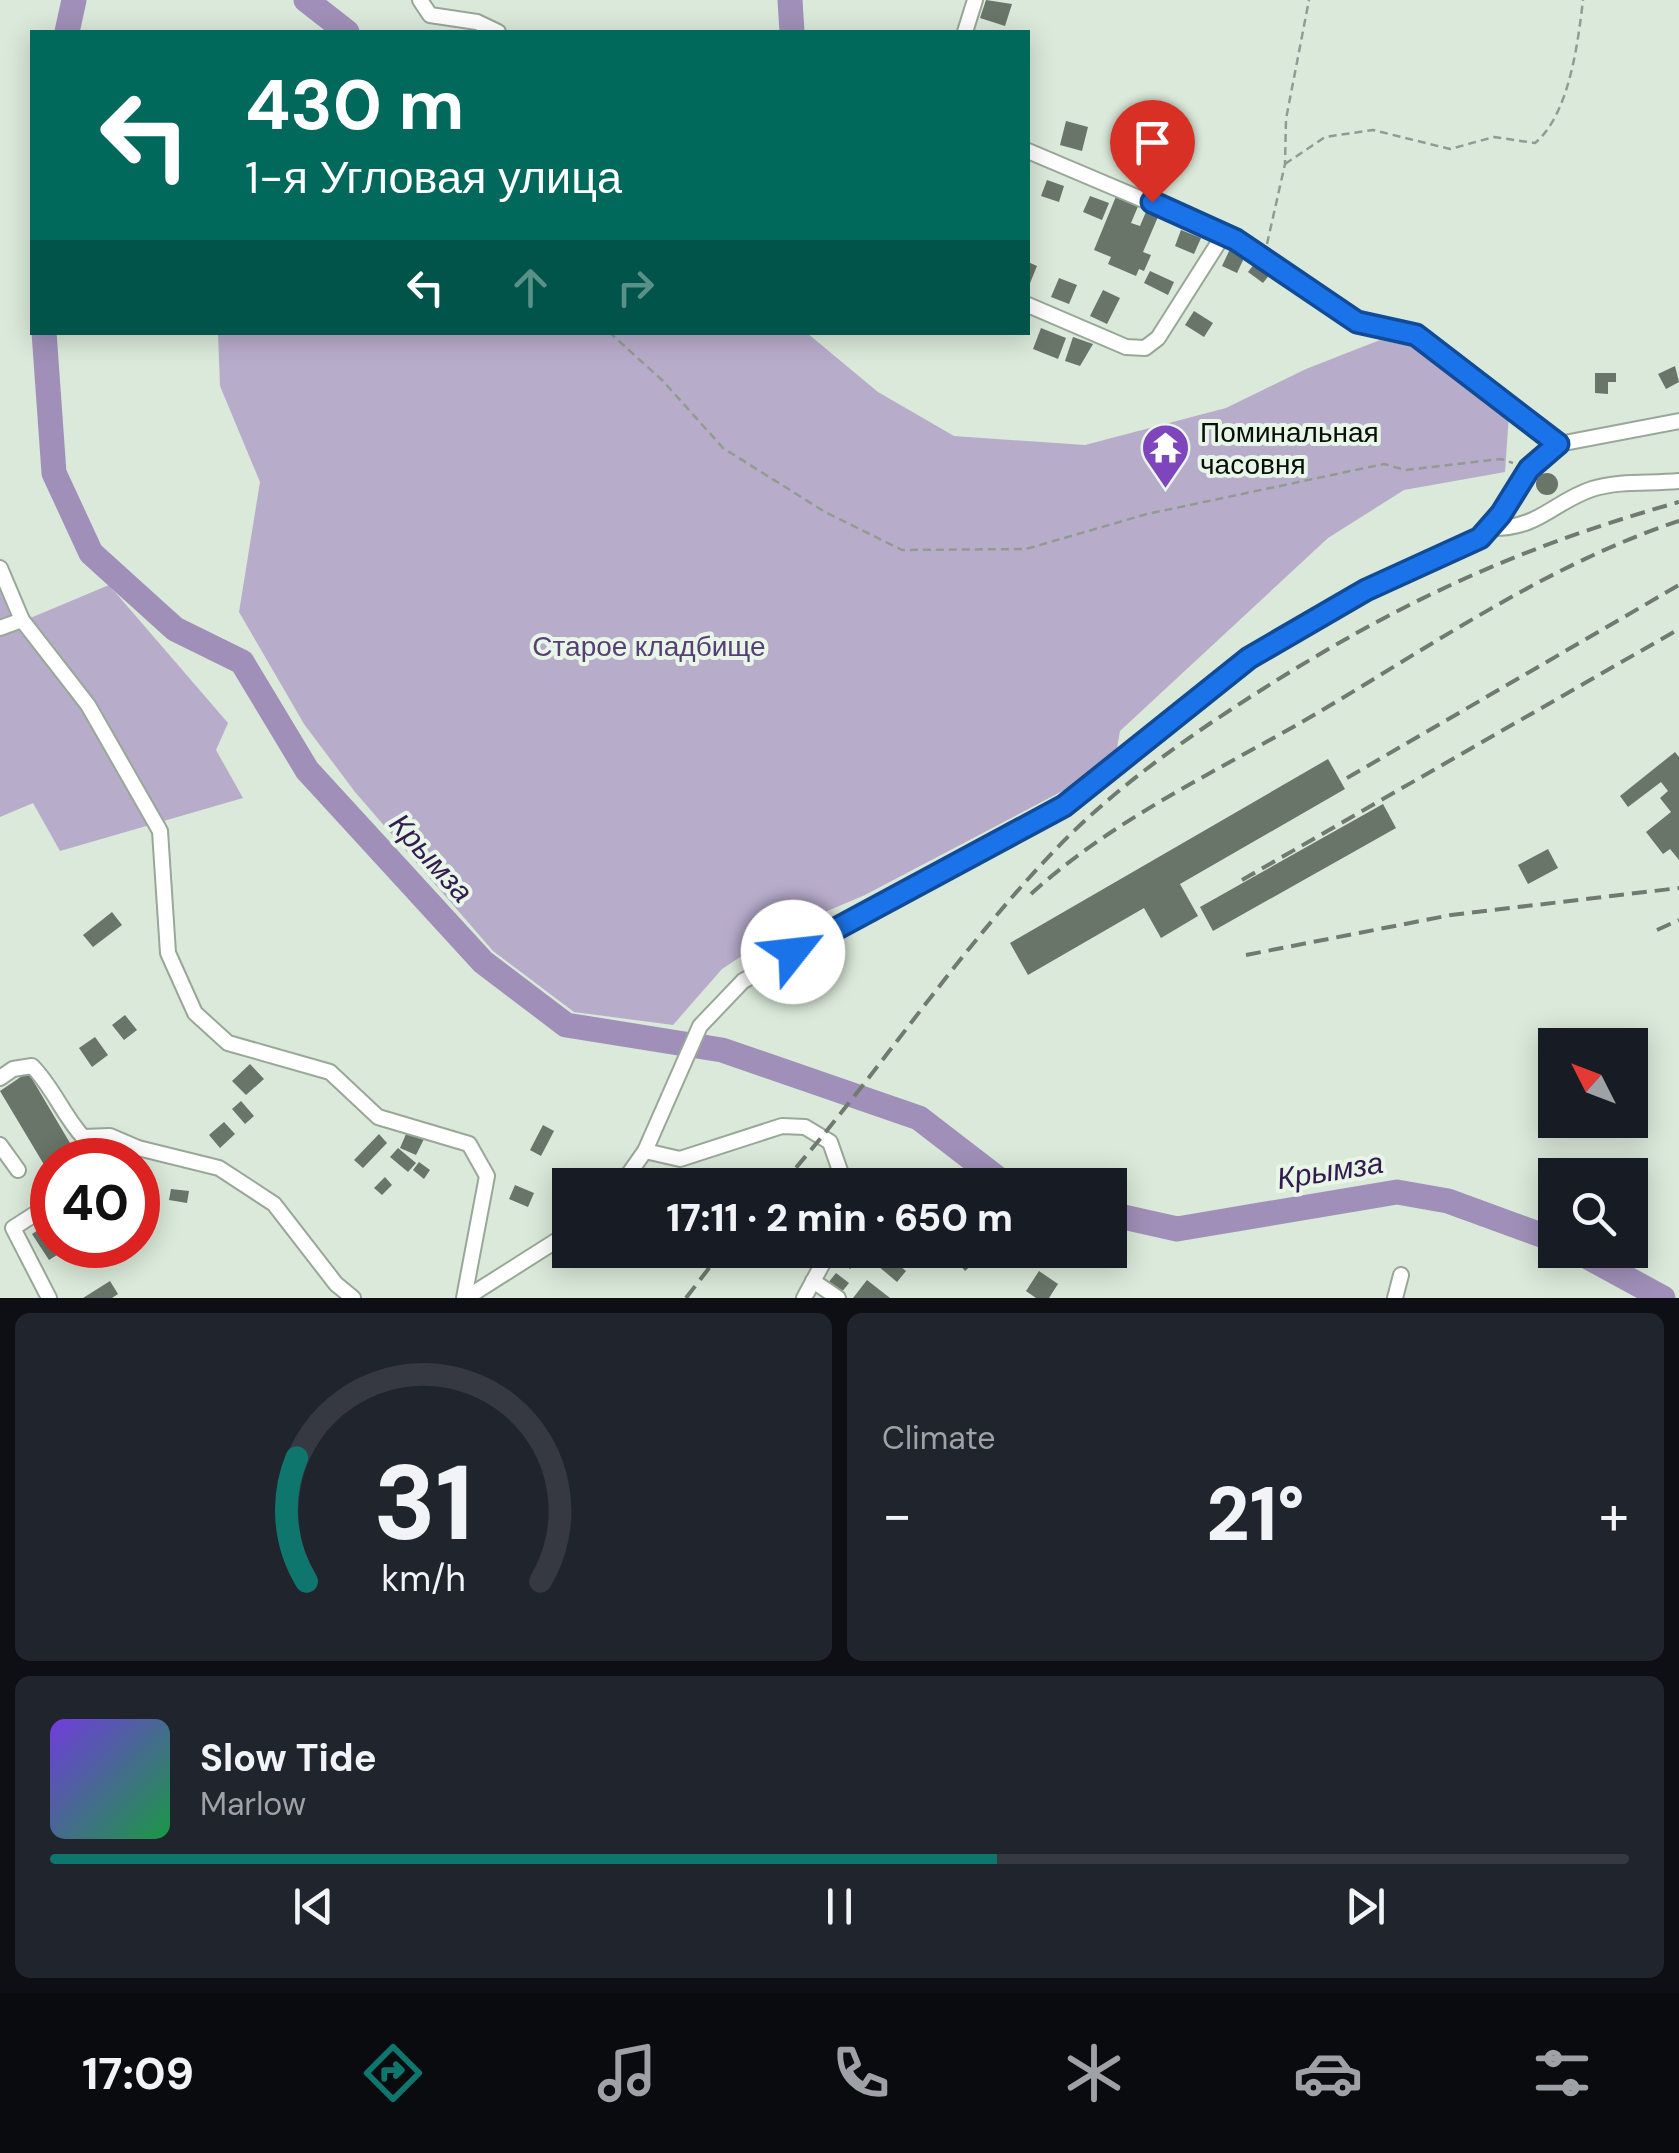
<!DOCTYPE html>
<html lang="en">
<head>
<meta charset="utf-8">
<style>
	:root { --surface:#171b24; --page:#20242c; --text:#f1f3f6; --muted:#9ea1a6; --line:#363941; --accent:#0f766e }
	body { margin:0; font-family:"DM Sans",sans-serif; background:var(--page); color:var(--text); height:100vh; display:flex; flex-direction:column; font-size:38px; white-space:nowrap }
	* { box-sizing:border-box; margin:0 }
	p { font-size:32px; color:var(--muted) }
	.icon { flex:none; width:55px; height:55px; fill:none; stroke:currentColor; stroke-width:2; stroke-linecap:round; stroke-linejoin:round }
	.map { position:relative; height:1298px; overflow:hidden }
	.details { display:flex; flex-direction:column; gap:15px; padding:15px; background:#0d0f14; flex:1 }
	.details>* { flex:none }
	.hud { position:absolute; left:30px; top:30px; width:1000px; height:305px; border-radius:0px; box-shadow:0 5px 25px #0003; background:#00695c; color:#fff; overflow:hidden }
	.needle { width:65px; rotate:312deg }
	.tools { position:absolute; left:1538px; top:1028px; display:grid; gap:20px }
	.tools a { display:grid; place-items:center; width:110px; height:110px; border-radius:0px; background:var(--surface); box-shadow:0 5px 25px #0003; font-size:50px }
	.speed { position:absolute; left:30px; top:1138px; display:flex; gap:20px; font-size:50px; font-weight:700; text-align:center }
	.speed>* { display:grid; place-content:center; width:130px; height:130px; border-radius:50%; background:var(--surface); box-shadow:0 5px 25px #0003; line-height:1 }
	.speed .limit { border:15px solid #d22; background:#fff; color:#111 }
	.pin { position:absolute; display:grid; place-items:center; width:85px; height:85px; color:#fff; margin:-102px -42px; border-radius:50% 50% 50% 0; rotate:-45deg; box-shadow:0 0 10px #0007 }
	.pin .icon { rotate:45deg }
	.me { position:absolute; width:110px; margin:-55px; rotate:61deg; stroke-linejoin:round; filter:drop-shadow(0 0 8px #0008) }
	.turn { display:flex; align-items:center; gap:35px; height:210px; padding:0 50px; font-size:45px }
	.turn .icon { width:130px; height:130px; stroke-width:2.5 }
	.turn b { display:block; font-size:70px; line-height:85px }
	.lanes { display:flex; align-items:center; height:95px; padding:0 50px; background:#0003; justify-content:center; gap:50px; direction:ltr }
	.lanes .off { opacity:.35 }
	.big { font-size:75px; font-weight:800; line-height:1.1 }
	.details .tile { flex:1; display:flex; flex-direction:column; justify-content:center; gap:15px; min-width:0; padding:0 35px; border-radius:15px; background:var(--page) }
	.details .dial { align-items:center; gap:0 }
	.dial svg { height:260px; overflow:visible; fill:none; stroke:var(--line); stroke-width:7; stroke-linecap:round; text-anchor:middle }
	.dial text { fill:var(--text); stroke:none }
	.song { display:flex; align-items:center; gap:30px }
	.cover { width:120px; height:120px; border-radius:15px; background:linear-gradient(135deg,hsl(260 70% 55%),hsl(140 70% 35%)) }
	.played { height:10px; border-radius:5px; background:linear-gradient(90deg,var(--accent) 60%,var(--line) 60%) }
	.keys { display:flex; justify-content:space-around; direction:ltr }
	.heat { display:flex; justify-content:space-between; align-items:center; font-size:55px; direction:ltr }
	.details .tiles { flex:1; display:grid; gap:15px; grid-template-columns:1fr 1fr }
	.tile:last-child { grid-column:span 2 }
	.trip { position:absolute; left:552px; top:1168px; width:575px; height:100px; border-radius:0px; background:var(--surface); box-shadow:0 5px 25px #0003; font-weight:800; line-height:100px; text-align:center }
	.tabs { display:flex; height:160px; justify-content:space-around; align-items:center; background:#090b0e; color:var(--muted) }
	.tabs .icon { width:70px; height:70px }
	.tabs .on { color:var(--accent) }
	.tabs b { font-size:45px; color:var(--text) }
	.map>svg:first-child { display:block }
</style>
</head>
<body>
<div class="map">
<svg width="1679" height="1298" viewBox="0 0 1679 1298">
	<rect width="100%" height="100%" fill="#dae9d9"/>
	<g fill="#b8accb">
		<path d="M218,333H807L878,392L954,436L1085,445L1226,408L1306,369L1380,340L1415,347L1509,414L1505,472L1404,490L1328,538L1120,731L1117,748L1070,787L865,895L780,931L722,969L673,1025L574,1012L493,951L355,792L304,724L239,612L260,482L220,386Z"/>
		<path d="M109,585L228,723L216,750L243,798L60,851L33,803L0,817V588L16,624Z"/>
	</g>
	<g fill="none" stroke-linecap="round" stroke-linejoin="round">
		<g stroke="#a090b9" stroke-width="25">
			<path d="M306,0L347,32"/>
			<path d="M790,0L792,32"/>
			<path d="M67,32L74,0"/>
			<path d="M44,332L54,473L91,553L175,629L242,662L307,770L483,962L566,1025L722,1050L919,1118L1006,1185"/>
			<path d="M1110,1214L1177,1229L1397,1192L1448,1201L1555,1240"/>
			<path d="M1575,1250L1663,1298"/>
		</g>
	</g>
	<g fill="#687568">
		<path d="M986,0L1012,4L1005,26L980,18Z"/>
		<path d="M1066,121L1088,127L1082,151L1060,145Z"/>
		<path d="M1047,180L1064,186L1059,202L1041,196Z"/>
		<path d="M1117,194L1139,204L1131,223L1140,226L1148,207L1160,212L1143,252L1151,255L1144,271L1139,269L1136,276L1108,264L1111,257L1094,250Z"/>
		<path d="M1090,196L1109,203L1102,220L1083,212Z"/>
		<path d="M1181,230L1201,238L1194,254L1175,246Z"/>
		<path d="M1230,249L1245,256L1237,273L1222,266Z"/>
		<path d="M1028,262L1037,266L1028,288Z"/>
		<path d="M1255,263L1270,274L1263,283L1248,272Z"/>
		<path d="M1150,271L1174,282L1168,295L1144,283Z"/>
		<path d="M1059,278L1077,285L1069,304L1051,297Z"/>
		<path d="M1103,290L1120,298L1107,324L1090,316Z"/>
		<path d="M1194,311L1213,323L1204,337L1185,325Z"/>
		<path d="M1041,328L1066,338L1058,359L1033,349Z"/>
		<path d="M1073,337L1093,344L1080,366L1065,361Z"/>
		<path d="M1675,366L1679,382L1666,389L1658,374Z"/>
		<path d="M1595,373H1616V382H1608V394L1595,393Z"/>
		<circle cx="1547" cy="484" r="11"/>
		<path d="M1675,752L1679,757V860L1670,849L1663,854L1646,832L1671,812L1660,798L1668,791L1661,782L1628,807L1620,796Z"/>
		<path d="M1328,759L1345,789L1180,884L1198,916L1161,938L1144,908L1028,975L1010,943Z"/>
		<path d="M1383,804L1396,828L1213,931L1200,907Z"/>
		<path d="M1548,849L1558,868L1528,884L1518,865Z"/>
		<path d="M112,912L122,925L93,947L83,935Z"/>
		<path d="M125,1015L137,1030L124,1040L112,1025Z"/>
		<path d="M95,1037L108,1055L92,1067L79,1048Z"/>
		<path d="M250,1064L264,1079L246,1095L232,1081Z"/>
		<path d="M28,1072L80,1160H52V1178L0,1091Z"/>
		<path d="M241,1101L254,1116L245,1124L232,1109Z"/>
		<path d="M224,1122L235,1134L220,1148L209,1135Z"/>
		<path d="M543,1125L554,1131L541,1156L530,1150Z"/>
		<path d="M409,1127L426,1135L416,1155L400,1148Z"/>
		<path d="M379,1134L387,1143L363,1168L354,1160Z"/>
		<path d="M398,1148L416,1163L408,1172L390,1157Z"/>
		<path d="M419,1162L430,1170L424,1179L413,1170Z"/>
		<path d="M385,1177L392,1185L382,1195L374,1188Z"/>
		<path d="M515,1185L534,1193L528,1207L509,1199Z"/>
		<path d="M171,1189L189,1191L187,1203L169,1200Z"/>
		<path d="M52,1221V1245H73L49,1260L32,1234Z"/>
		<path d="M955,1250H978L983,1255L965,1271L951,1254Z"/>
		<path d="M847,1253L857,1261L850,1269L841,1261Z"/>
		<path d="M887,1255L906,1271L897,1282L878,1266Z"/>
		<path d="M1039,1271L1058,1284L1049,1298H1036L1026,1291Z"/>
		<path d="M836,1273L849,1283L841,1293L828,1283Z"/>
		<path d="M867,1280L890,1298H853Z"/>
		<path d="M110,1281L118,1294L112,1298H83Z"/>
	</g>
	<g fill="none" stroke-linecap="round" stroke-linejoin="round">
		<defs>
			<g id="minor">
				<path d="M420,0L430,15L477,22L498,32"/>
				<path d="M965,32L975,0"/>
				<path d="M1028,151L1224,234L1357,322L1416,335L1559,444"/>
				<path d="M1028,305L1126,347L1145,348L1158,338L1224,234"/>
				<path d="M1491,528C1539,529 1553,502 1592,489C1621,480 1650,484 1679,481"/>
				<path d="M0,568L22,620L88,705L160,831L168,953L195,1013L228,1043L330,1072L378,1117L469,1144L487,1176L464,1298"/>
				<path d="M0,628L22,620"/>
				<path d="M0,1078L13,1069L32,1066C53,1087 63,1115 83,1137L110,1136L138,1148L219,1168L274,1204L336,1284L353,1298"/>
				<path d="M0,1145L18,1170"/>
				<path d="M645,1151L680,1159L782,1126L805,1127L830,1142L845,1185"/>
				<path d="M119,1160L138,1148"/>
				<path d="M621,1185L645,1151L700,1026L743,981L1064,805L1249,658L1367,590L1480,538L1529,469L1559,444L1679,421"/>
				<path d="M813,1281L838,1298"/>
				<path d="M49,1298L13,1228L52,1203"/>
				<path d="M466,1298L570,1232"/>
				<path d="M804,1298L830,1250"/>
				<path d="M1395,1298L1401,1275"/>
			</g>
		</defs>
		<use href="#minor" stroke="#99a798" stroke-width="18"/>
		<g stroke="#919c90" stroke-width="2.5" stroke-dasharray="8 5" stroke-linecap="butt">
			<path d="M1285,164L1325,137L1373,130L1450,149L1494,137L1535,143C1569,115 1578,43 1583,0"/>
			<path d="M1267,244L1285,164L1286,119L1309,0"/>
			<path d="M609,332L663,381L723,448L825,512L902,550L1026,549L1147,514L1384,464L1405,470L1501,459L1513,463"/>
		</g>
		<use href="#minor" stroke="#fff" stroke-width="14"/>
		<g stroke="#707a6f" stroke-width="4" stroke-dasharray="15 8" stroke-linecap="butt">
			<path d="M1347,778L1679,585"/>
			<path d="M1242,880L1679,629"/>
			<path d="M1031,894C1114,818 1222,769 1319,712C1434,644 1551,563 1679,521"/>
			<path d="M1657,930L1679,920"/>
			<path d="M1246,955L1451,915L1679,888"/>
			<path d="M781,1185C876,1077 954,956 1053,852C1112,790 1183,740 1255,694C1397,603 1516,548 1679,502"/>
			<path d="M686,1298L723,1250"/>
		</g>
	</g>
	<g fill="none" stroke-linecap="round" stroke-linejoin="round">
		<defs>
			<path id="route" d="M793,952L1064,806L1249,658L1366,590L1480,538L1501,514L1529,469L1558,444L1416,335L1357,322L1236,240L1152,202"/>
		</defs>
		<use href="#route" stroke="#114b97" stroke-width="25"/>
		<use href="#route" stroke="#1a73e8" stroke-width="18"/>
	</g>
	<defs>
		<symbol id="temple-pin" viewBox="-11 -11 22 30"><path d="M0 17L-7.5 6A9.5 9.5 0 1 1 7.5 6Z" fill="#7f45bc" stroke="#e7f6e6"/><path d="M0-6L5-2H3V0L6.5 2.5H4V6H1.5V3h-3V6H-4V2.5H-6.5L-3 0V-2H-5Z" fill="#fff"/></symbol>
	</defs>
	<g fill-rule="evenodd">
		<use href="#temple-pin" x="1138" y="420" width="55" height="75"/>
	</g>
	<g text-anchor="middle" stroke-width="8" stroke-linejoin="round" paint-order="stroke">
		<g font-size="28" fill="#090e09" stroke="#e7f6e6" text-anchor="start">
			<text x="1200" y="442">Поминальная<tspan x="1200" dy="32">часовня</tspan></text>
		</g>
		<g font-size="28" fill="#573f76" stroke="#e7f6e6">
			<text x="649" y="656">Старое кладбище</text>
		</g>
		<g font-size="30" font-style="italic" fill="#341b4f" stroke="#e7f6e6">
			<text transform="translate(431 858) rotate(48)" y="10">Крымза</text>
			<text transform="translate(1330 1171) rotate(-9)" y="10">Крымза</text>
		</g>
	</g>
</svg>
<div class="tools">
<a><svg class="needle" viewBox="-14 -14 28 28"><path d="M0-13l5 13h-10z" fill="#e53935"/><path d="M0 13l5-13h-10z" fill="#9ea1a6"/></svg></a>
<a><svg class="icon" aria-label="search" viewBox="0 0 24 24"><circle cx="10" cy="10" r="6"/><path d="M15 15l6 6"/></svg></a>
</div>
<div class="speed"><div class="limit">40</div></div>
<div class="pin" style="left:1152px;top:202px;background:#d93025"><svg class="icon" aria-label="arrive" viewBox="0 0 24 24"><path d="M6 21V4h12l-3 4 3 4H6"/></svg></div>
<svg class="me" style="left:793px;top:952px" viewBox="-20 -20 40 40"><circle r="19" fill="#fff"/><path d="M0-13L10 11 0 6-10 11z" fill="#1a73e8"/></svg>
<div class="trip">17:11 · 2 min · 650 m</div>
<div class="hud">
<div class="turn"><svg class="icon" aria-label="left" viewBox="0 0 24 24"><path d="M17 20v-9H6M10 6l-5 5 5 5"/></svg><div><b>430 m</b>1-я Угловая улица</div></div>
<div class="lanes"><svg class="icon" aria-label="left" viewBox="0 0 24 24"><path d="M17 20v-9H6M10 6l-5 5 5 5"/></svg><svg class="icon off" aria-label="ahead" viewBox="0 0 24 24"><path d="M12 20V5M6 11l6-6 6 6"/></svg><svg class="icon off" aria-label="right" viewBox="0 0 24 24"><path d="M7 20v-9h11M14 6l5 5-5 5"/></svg></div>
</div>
</div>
<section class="details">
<div class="tiles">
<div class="tile dial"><svg viewBox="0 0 100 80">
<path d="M14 69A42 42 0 1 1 86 69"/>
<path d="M14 69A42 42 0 0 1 11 31" stroke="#0f766e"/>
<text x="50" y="56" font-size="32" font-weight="700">31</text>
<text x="50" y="72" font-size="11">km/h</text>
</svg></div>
<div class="tile"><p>Climate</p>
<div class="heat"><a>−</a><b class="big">21°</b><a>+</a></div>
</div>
<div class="tile">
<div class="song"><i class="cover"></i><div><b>Slow Tide</b><p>Marlow</p></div></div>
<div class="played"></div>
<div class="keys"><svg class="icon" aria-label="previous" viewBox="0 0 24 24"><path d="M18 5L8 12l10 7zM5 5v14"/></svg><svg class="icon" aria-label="pause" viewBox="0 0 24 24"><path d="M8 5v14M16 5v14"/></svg><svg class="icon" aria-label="next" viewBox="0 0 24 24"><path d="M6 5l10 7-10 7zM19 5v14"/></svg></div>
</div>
</div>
</section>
<nav class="tabs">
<b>17:09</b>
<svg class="icon on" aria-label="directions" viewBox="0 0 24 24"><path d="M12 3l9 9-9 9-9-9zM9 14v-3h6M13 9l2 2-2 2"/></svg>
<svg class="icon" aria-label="music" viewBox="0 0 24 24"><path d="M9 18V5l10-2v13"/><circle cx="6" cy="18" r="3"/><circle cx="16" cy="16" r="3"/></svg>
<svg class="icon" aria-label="phone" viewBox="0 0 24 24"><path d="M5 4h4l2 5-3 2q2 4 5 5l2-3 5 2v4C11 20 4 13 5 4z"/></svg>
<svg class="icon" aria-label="climate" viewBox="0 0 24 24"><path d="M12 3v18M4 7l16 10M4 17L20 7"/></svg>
<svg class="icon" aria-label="car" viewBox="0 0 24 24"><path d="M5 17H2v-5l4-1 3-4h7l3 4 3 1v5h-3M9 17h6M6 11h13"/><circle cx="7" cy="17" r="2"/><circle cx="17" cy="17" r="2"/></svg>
<svg class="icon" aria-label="filters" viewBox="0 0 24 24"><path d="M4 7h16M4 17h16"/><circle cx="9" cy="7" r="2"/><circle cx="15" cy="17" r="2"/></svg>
</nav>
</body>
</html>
